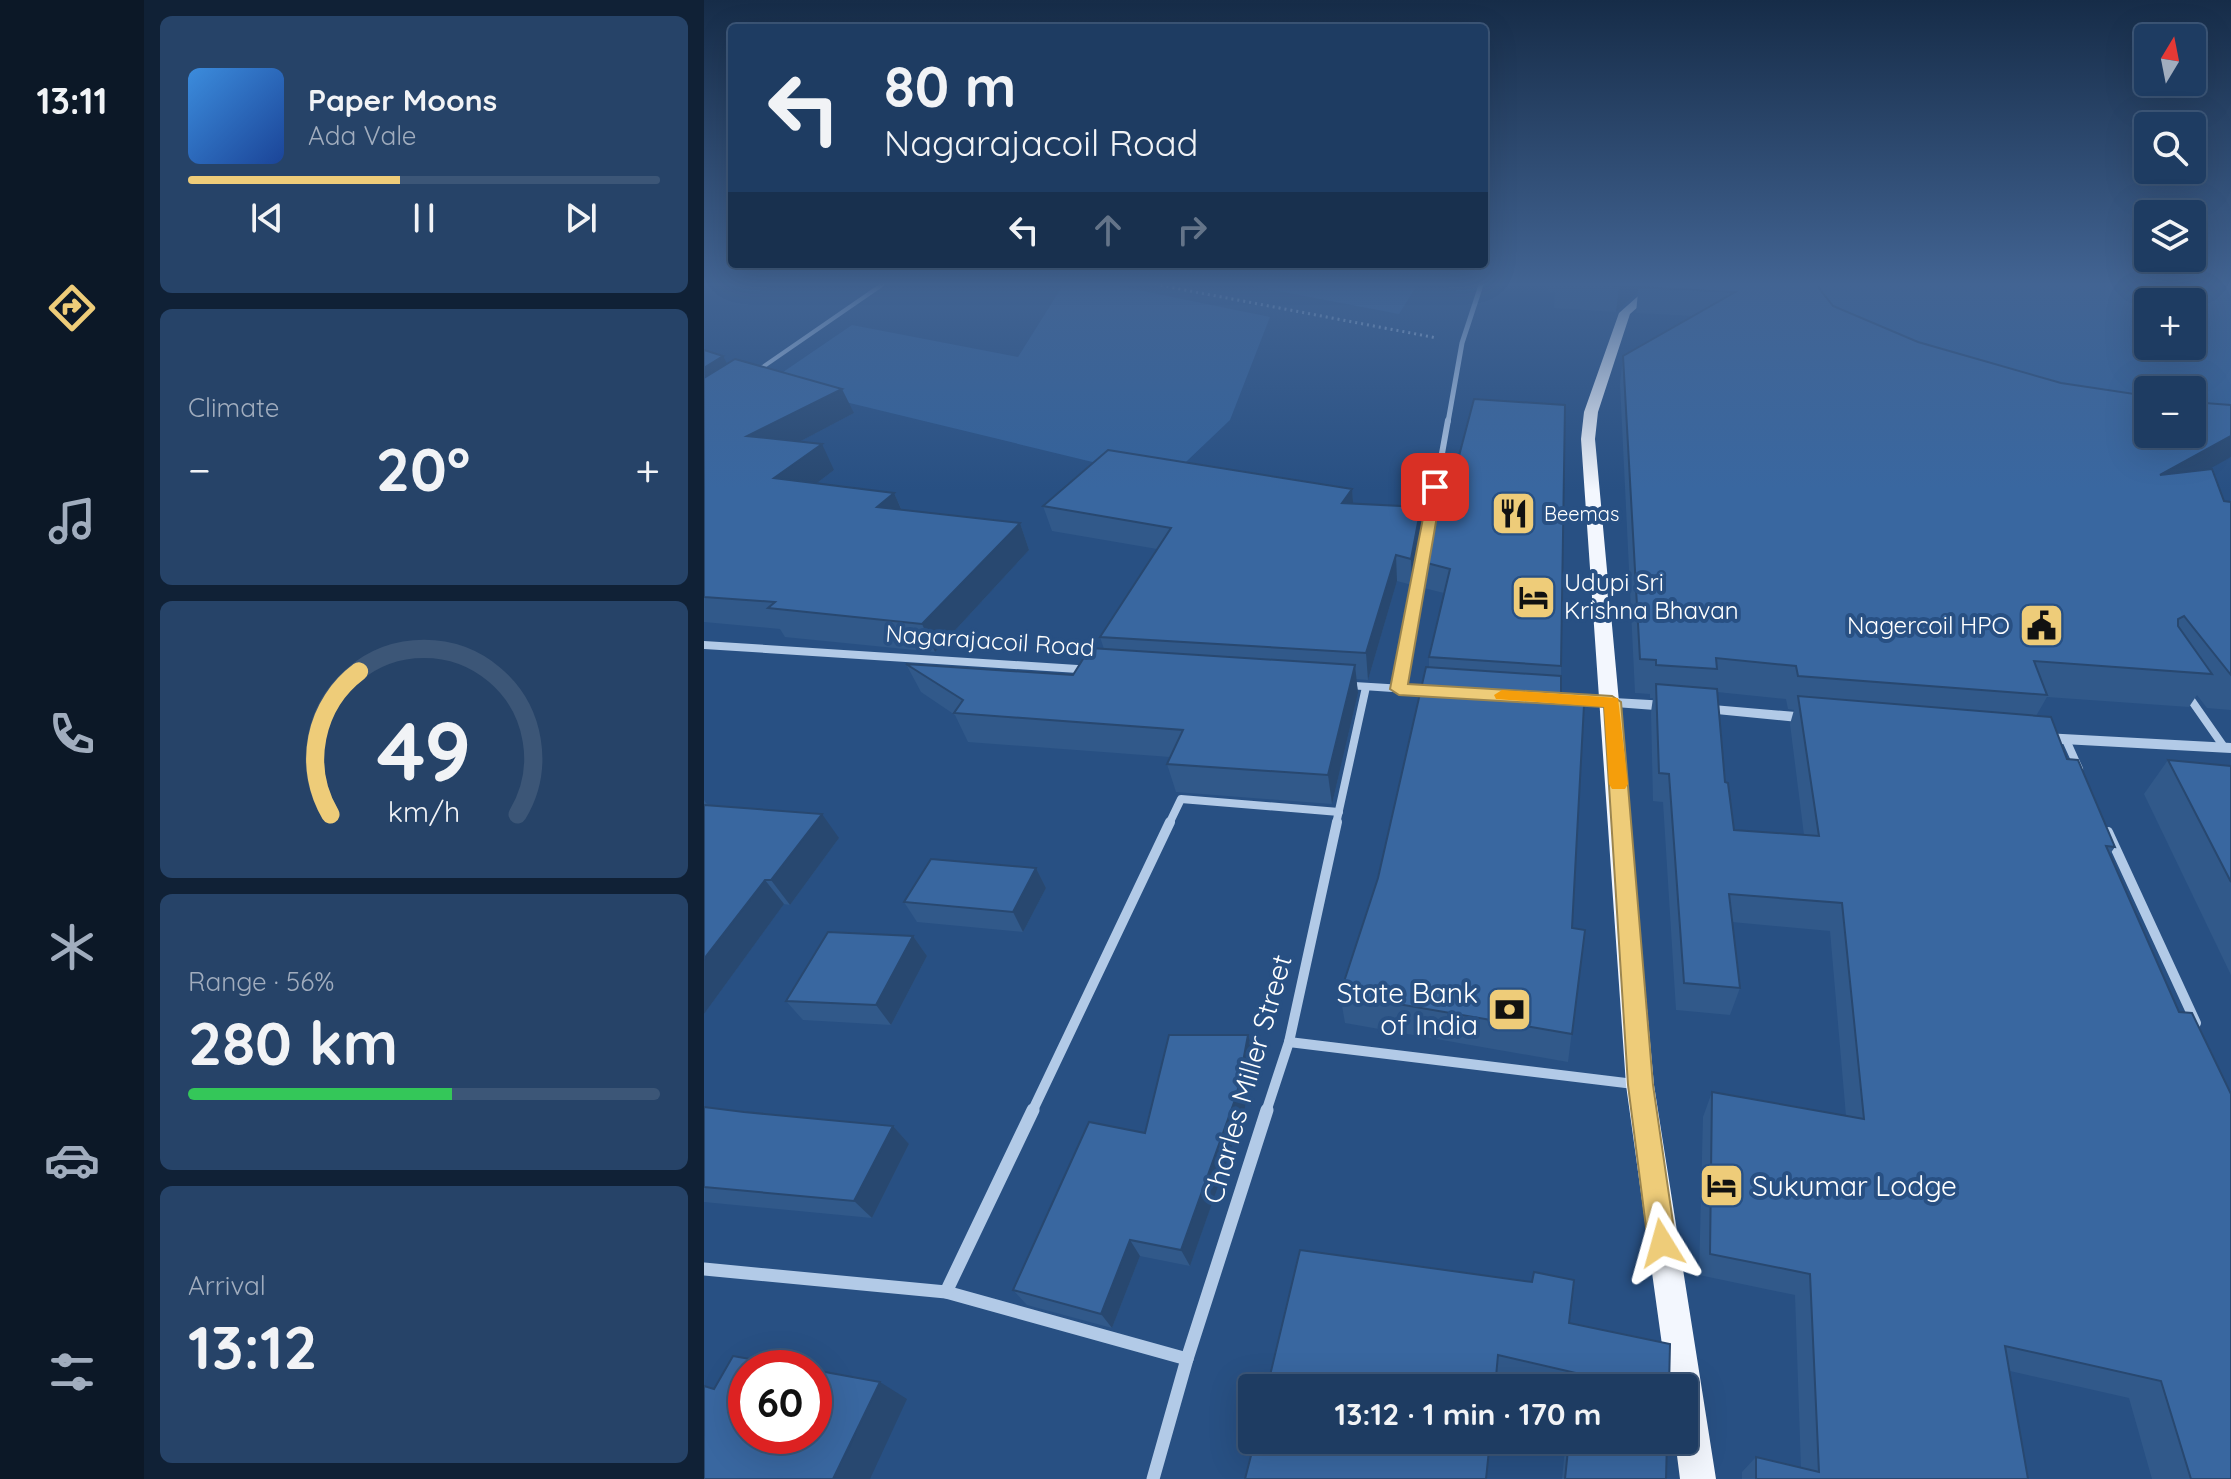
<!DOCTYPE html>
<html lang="en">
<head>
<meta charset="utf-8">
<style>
	:root { --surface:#1e3c62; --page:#264368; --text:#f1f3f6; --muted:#a1adbe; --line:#3c5677; --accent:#eecc79 }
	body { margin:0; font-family:Quicksand,sans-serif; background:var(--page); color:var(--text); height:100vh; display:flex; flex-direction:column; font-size:30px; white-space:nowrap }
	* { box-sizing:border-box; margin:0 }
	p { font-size:26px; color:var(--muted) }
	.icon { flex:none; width:44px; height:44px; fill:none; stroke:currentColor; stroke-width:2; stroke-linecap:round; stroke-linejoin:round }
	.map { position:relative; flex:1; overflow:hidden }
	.side { display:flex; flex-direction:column; gap:16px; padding:16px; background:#102136; width:560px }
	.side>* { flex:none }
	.top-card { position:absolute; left:24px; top:24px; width:760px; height:244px; border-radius:8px; box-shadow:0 8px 32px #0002,0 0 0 2px var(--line); background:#1e3c62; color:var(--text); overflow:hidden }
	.needle { width:52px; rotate:10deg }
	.tools { position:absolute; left:1430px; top:24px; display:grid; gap:16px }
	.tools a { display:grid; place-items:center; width:72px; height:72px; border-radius:8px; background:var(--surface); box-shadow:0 8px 32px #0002,0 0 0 2px var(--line); font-size:40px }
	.speed { position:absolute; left:24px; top:1350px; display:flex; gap:16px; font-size:40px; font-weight:700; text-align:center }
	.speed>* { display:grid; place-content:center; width:104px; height:104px; border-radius:50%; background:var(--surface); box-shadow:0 8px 32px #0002,0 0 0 2px var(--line); line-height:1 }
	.speed .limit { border:12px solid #d22; background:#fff; color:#111 }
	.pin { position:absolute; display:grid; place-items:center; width:68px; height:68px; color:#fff; margin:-34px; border-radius:16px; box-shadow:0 4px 12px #0006 }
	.me { position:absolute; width:88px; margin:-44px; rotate:352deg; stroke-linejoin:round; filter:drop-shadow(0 0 6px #0008) }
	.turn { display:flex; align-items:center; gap:28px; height:168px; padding:0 24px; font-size:36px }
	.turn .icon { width:104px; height:104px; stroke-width:2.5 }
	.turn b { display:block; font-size:56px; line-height:68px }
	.lanes { display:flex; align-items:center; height:76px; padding:0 24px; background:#0003; justify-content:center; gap:40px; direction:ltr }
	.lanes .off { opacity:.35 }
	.big { font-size:60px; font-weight:700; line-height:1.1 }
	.side .widget { flex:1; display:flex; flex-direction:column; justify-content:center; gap:12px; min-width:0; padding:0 28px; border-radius:12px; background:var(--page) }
	.side .dial { align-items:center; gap:0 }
	.dial svg { height:208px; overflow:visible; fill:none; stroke:var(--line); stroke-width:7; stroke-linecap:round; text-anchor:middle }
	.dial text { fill:var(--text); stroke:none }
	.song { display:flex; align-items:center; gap:24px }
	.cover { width:96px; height:96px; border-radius:12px; background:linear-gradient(135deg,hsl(210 70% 55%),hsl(220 70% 35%)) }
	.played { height:8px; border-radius:4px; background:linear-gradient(90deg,var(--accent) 45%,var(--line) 45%) }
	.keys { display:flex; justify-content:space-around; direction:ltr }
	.heat { display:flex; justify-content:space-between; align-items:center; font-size:44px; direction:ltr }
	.charge { height:12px; border-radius:6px; background:linear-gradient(90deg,#34c759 56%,var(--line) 0) }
	.trip { position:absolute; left:534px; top:1374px; width:460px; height:80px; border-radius:8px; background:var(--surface); box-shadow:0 8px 32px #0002,0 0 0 2px var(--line); font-weight:700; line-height:80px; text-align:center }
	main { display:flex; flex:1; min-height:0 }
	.tab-bar { display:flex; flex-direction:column; width:144px; justify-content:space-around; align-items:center; background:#0c1827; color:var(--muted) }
	.tab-bar .icon { width:56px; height:56px }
	.tab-bar .selected { color:var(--accent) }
	.tab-bar b { font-size:36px; color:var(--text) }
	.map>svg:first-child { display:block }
</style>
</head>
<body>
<main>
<nav class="tab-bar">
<b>13:11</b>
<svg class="icon selected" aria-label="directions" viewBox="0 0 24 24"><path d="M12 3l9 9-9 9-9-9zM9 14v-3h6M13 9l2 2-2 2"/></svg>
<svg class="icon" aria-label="music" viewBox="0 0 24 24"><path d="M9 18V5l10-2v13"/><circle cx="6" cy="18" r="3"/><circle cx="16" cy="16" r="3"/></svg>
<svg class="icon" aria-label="phone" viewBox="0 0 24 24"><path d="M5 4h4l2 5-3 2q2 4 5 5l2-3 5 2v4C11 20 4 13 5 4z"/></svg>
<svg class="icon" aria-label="climate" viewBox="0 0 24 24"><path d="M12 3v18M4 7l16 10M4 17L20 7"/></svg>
<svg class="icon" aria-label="car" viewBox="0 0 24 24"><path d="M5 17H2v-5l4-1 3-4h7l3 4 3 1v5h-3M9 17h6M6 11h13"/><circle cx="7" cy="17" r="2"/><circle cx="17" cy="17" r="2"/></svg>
<svg class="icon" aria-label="filters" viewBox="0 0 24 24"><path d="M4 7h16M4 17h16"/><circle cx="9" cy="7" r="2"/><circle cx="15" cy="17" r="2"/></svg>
</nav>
<section class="side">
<div class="widget">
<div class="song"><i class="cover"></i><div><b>Paper Moons</b><p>Ada Vale</p></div></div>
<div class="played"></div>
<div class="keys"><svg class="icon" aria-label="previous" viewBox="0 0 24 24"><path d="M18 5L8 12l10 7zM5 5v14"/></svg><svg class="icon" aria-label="pause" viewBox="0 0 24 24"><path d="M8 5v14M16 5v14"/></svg><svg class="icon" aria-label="next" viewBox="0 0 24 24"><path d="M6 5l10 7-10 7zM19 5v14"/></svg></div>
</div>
<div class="widget"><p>Climate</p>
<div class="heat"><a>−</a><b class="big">20°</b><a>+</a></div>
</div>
<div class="widget dial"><svg viewBox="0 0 100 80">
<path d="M14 69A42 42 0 1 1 86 69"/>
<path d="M14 69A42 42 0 0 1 25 14" stroke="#eecc79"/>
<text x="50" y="56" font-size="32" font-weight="700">49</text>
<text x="50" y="72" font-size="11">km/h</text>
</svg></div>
<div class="widget"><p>Range · 56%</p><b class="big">280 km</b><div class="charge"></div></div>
<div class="widget"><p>Arrival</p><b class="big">13:12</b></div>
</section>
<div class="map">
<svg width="1527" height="1479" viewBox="0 0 1527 1479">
	<rect width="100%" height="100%" fill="#285083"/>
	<g fill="#33629b" fill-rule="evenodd">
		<path d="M361,282H395L566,317L526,420L463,480L63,383L148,325L314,357Z"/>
		<path d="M527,282H715L695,314Z"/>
		<path d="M1527,282V426L1488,427V390H1444V421L1138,329L1100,283ZM1444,302H1488V346H1444Z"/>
	</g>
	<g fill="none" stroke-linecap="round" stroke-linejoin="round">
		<path stroke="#b2cae7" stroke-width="3" stroke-dasharray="2 4" stroke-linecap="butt" d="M439,282L733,338"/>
		<path stroke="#b2cae7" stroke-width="4" d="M53,371L182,282"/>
		<path stroke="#b2cae7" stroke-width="5" d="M744,422L758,343L778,282"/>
		<path stroke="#b2cae7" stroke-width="6" d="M712,598L744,420"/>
		<g stroke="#b2cae7" stroke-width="8">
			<path d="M695,689L712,596"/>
			<path d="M1483,694L1520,747"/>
			<path d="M1362,740L1375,769"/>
			<path d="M465,824L477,799L635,812"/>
			<path d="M632,824L662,687"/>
		</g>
		<g stroke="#b2cae7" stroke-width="10">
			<path d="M1404,832L1492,1023"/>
			<path d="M585,1042L930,1084"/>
			<path d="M328,1112L466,822"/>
			<path d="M562,1112L585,1042L633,822"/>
		</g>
		<g stroke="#b2cae7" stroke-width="13">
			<path d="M0,1269L242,1292L483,1359"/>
			<path d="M242,1292L329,1110"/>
			<path d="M449,1479L483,1359L563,1110"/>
		</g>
		<g fill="#b2cae7" fill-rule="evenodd">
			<path d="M0,641L389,666L395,670L389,674L0,649Z"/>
			<path d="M634,681L733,687L740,691L733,695L629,688L627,685Z"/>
			<path d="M837,694L964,701L971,706L964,711L832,701L830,698Z"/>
			<path d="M997,704L1104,713L1111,718L1104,723L992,712L990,709L992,706Z"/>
			<path d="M1340,733L1527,743V753L1340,743L1333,738Z"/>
		</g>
		<path fill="#f3f7fe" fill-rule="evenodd" d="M950,282H962L926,314L894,412L891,439L950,1085L1012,1479H976L971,1440H980V1388H964L922,1085L877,439L880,412L915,313Z"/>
	</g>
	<g fill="#31598a" fill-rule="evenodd">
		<path d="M844,282H1110L1129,306L1214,342L1444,434L1527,405V457L1504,469L1520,501L1527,502V710L1503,708L1493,695L1485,707L1343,697L1332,716L1363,759L1411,847L1406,854L1527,1479H1448L1425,1398L1306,1371L1324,1479H1038V1472L1052,1457L1097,1468L1091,1295L995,1275L999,1117L1008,1092L1142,1116L1126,931L1028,922L1036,988L1026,1015L972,1010L959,802L949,801L947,712L949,698H946V694L931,693L916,384L919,356L989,316L932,313L934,292L912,312L850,308L851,292H844ZM1013,692L1082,699L1084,709L1090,710L1086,724L1100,835L1030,830L1021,782Z"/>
		<path d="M0,350L23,364L150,413L95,442L130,470L113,483L190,493L198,510L316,523L325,550L231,652L81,637L76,629L0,622Z"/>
		<path d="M648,489L649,503L718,532L708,585L693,581L664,680L652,679L654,693L628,804L472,792L463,764L466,757L264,742L251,715L217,692L202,664L369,675L400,649L396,637L453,549L348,531L339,506Z"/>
		<path d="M741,509L857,666V703L868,928L881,930L864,1062L641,1023L636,994L674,878L725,668V657L740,593L720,588L719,562Z"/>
		<path d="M1464,760L1527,766V975L1440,794Z"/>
		<path d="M0,800L3,804L135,838L86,905L80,904L0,1014Z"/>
		<path d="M332,868L342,888L319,932L213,922L200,902Z"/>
		<path d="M209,936L223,956L187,1025L99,1020L82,1001Z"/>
		<path d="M550,1055L540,1113L486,1266L436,1256L408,1328L323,1305L309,1290L441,1133Z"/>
		<path d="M0,1107L40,1112L189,1126L205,1144L168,1218L0,1202Z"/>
		<path d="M865,1323L965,1388H859L793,1372L563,1388Z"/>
		<path d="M862,1440H963L962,1479H858Z"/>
	</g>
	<g fill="#284870">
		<path d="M919,282H945L935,287L934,292L912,312L915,286Z"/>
		<path d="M19,356L31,379L0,401V368Z"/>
		<path d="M138,389L150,413L57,462L43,436Z"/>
		<path d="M1527,436V457L1439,506L1456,475Z"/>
		<path d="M118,444L130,470L84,505L70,478Z"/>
		<path d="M648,489L650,514L638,503Z"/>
		<path d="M190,493L202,520L173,507Z"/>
		<path d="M717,507L718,532L708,585L707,559Z"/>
		<path d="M316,523L325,550L231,652L218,624Z"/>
		<path d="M692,555L693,581L664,680L662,653Z"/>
		<path d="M651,665L654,693L628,804L624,775Z"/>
		<path d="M118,814L135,838L86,905L67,880Z"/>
		<path d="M332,868L342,888L319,932L309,912Z"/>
		<path d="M61,880L80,904L0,1014V959Z"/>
		<path d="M209,936L223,956L187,1025L172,1005Z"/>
		<path d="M544,1035L550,1055L540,1113L486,1266L477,1250Z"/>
		<path d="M189,1126L205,1144L168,1218L150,1201Z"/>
		<path d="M426,1240L436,1256L408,1328L397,1314Z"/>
		<path d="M176,1382L203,1399L166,1479H129Z"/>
	</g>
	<g fill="#3967a0" stroke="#284870" stroke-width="2">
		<path d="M858,282H919L915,286Z"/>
		<path d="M940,282H1110L1129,306L1214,342L1357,383L1444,396V434H1488V402L1527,405V436L1456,475L1508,469L1520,501L1527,502V675L1480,616L1474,619V626L1508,674L1330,661L1343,695L1094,676L1092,666L1012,658L1013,669L952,665V660L936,659L919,356L1031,292L935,287Z"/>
		<path d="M0,350L19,356L0,368Z"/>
		<path d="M31,359L138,389L43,436L118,444L70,478L190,493L173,507L316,523L218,624L64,608L71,602L0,597V378Z"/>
		<path d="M770,399L861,405L857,666L725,657L746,569L719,562L729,508L741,509Z"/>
		<path d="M404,450L648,489L638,503L717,507L707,559L692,555L662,653L396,637L467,528L339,506Z"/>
		<path d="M386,648L651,665L624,775L463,764L479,730L250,713L259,700L202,664L369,675Z"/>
		<path d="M722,667L857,676V703L880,705L868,928L881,930L868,1034L636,994L674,878Z"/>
		<path d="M952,684L1013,689L1021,782L1024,783L1030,830L1115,836L1094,696L1347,717L1363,759L1374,760L1411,847L1402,846L1475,1012L1488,1013L1527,1094V1479H1487L1457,1381L1301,1346L1324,1479H1052V1457L1115,1472L1106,1274L1006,1254L1008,1092L1160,1119L1138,903L1025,894L1036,988L980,983L965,774L955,773Z"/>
		<path d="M1464,760L1527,766V882Z"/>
		<path d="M0,805L118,814L67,880H61L0,959Z"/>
		<path d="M227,859L332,868L309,912L200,902Z"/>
		<path d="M124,932L209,936L172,1005L82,1001Z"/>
		<path d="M465,1035H544L533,1094L477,1250L426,1240L397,1314L309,1290L385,1122L441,1133Z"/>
		<path d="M0,1107L40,1112L189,1126L150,1201L0,1187Z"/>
		<path d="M596,1250L828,1282L830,1272L870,1280L865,1323L966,1344L965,1388H870L872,1373L794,1355L791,1388H563Z"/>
		<path d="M29,1356L97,1368H42V1436H110V1370L176,1382L129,1479H0V1386L10,1389Z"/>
		<path d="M551,1440H786L782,1479H541Z"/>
		<path d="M865,1440H963L962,1479H861Z"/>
	</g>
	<linearGradient id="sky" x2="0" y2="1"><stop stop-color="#162c48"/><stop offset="0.58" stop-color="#426493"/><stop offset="1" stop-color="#426493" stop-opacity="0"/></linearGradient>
	<rect width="1527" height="490" fill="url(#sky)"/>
	<path fill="#eecc79" stroke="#9b854f" stroke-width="2" d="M731,483L738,487L704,684L908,696L917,702L949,1085L972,1243L968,1252L958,1256L948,1252L944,1243L924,1085L900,707L695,695L686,689L725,487Z"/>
	<path fill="#f59e0b" d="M798,690L914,698L924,784L921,789H908L905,784L900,707L792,699L790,695Z"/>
	<defs>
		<symbol id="restaurant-square" viewBox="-11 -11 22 22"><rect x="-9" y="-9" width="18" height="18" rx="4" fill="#eecc79" stroke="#285083"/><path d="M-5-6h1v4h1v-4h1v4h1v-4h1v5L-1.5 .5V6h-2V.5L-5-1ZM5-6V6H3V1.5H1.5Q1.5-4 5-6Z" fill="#111"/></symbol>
		<symbol id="hotel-square" viewBox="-11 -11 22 22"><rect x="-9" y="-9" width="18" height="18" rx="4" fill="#eecc79" stroke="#285083"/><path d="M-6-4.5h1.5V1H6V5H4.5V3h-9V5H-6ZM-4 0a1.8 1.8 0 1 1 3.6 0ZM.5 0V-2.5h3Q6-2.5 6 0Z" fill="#111"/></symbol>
		<symbol id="civic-square" viewBox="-11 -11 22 22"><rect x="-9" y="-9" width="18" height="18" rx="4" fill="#eecc79" stroke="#285083"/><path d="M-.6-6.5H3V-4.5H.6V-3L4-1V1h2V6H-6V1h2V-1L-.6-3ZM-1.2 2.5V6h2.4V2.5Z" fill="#111"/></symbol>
		<symbol id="bank-square" viewBox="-11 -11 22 22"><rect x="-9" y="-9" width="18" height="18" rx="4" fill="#eecc79" stroke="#285083"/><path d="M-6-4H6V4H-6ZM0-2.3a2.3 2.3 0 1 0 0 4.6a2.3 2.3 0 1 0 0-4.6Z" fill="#111"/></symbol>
	</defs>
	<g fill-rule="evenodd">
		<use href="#restaurant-square" x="784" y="488" width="51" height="51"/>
		<use href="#hotel-square" x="804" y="572" width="51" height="51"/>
		<use href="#civic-square" x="1312" y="600" width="51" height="51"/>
		<use href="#bank-square" x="780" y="984" width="51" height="51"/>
		<use href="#hotel-square" x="992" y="1160" width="51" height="51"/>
	</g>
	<g text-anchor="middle" stroke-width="8" stroke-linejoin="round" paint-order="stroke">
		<g font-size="20" fill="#fff" stroke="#285083" text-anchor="start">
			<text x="840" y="521">Beemas</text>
		</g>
		<g font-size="24" fill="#fff" stroke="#285083" text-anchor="start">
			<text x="860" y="591">Udupi Sri<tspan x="860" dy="28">Krishna Bhavan</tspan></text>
			<text x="1306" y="634" text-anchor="end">Nagercoil HPO</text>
		</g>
		<g font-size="24" fill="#fff" stroke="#285083">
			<text transform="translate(286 641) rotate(4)" y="8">Nagarajacoil Road</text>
		</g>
		<g font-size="28" fill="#fff" stroke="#285083" text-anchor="end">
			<text x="774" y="1003">State Bank<tspan x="774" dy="32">of India</tspan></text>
			<text x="1048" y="1196" text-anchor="start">Sukumar Lodge</text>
		</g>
		<g font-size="28" fill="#fff" stroke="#285083">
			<text transform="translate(543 1079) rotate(-74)" y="10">Charles Miller Street</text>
		</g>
	</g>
</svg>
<div class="tools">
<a><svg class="needle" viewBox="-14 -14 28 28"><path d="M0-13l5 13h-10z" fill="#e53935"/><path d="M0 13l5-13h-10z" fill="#a1adbe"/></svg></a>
<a><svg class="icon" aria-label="search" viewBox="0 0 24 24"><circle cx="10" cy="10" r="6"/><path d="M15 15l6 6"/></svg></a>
<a><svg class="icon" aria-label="layers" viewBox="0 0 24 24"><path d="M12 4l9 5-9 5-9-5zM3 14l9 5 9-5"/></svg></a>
<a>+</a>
<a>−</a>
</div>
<div class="speed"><div class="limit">60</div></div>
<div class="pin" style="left:731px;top:487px;background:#d93025"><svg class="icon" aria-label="arrive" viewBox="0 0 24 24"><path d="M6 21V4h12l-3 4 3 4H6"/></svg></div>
<svg class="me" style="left:958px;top:1243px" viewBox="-20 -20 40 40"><path d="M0-17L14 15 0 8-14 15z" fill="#eecc79" stroke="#fff" stroke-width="4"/></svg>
<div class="trip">13:12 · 1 min · 170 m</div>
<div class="top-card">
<div class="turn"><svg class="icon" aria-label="left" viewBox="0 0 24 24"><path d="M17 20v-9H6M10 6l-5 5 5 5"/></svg><div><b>80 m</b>Nagarajacoil Road</div></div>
<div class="lanes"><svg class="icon" aria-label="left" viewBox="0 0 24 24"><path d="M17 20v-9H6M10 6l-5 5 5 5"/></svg><svg class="icon off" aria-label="ahead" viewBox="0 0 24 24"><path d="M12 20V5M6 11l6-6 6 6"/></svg><svg class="icon off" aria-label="right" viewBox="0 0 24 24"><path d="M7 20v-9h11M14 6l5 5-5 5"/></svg></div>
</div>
</div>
</main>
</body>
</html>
